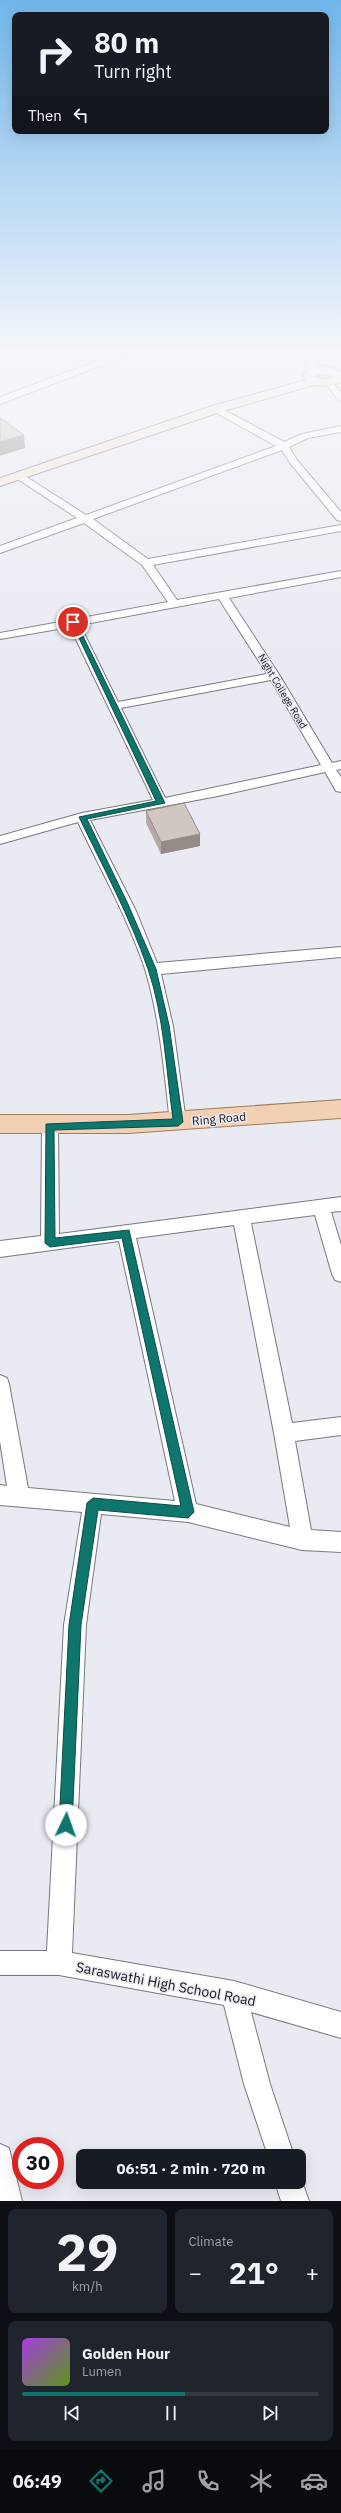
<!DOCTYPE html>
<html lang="en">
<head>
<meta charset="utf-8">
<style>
	:root { --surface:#171b24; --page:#20242c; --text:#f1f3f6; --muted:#9ea1a6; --line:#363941; --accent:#0f766e }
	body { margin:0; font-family:"IBM Plex Sans",sans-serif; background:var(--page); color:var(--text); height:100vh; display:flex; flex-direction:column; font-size:15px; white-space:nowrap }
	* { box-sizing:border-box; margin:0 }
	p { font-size:13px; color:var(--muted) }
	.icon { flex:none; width:22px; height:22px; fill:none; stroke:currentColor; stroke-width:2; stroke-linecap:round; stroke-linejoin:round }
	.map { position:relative; height:2201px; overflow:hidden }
	.drawer { display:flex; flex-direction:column; gap:8px; padding:8px; background:#0d0f14; flex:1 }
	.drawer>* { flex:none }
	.banner { position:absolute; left:12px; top:12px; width:317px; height:122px; border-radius:8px; box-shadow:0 4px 16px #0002; background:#171b24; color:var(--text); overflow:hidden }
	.speed { position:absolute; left:12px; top:2137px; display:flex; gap:8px; font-size:20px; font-weight:700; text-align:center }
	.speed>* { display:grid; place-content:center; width:52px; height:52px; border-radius:50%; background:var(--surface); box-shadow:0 4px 16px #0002; line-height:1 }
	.speed .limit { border:6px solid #d22; background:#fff; color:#111 }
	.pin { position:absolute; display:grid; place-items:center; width:34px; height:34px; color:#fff; margin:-17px; border:2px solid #fff; border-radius:50%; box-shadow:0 1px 4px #0007 }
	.me { position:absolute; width:44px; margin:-22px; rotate:3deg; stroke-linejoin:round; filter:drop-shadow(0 0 3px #0008) }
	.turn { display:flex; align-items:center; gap:14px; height:84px; padding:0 16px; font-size:18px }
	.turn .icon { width:52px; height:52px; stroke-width:2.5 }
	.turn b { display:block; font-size:28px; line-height:34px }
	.then { display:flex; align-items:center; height:38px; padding:0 16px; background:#0003; gap:8px; font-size:15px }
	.big { font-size:30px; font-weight:800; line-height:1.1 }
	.drawer .tile { flex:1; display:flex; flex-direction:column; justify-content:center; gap:6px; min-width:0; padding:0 14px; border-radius:8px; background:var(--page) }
	.drawer .dial { align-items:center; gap:0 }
	.dial b { font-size:52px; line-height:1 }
	.song { display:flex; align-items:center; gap:12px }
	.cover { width:48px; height:48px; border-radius:6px; background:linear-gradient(135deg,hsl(280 70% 55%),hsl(90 70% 35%)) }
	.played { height:4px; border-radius:2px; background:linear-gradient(90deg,var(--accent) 55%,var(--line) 55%) }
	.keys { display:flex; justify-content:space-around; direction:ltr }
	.heat { display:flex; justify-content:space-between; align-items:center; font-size:22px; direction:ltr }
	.drawer .tiles { flex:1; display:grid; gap:8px; grid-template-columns:1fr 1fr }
	.tile:last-child { grid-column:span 2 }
	.trip { position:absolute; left:76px; top:2149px; width:230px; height:40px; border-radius:8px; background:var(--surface); box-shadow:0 4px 16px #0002; font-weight:800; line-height:40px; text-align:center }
	.tabs { display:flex; height:64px; justify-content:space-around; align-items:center; background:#090b0e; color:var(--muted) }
	.tabs .icon { width:28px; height:28px }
	.tabs .on { color:var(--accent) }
	.tabs b { font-size:18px; color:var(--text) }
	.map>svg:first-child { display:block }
</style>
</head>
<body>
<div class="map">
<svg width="341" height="2201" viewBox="0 0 341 2201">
	<rect width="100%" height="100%" fill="#eaeaf3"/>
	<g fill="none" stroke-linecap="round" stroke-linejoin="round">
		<defs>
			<g id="minor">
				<path d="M329,379L341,392V401L338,400L325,382Z"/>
				<path d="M213,407H219L284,442L302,434L341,426V432L308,438L289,447L297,460L341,512V521L337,520L290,463L282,450L93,519L148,559L341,525V531L153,565L177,600L341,571V577L229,598L280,676L332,763L341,761V769L336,770L341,777V792L336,791L325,772L218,796L90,820L136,911L157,963L341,947V957L161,974L173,1026L186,1122L184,1127L178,1128L172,1127L170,1122C164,1071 160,1019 145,969C128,918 101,871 78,822L0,844V836L82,813L153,800L70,627L0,639V633L168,602L142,565L84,523L0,553V546L77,518L16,478V474H22L86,515L276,446L213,411ZM219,599L267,674L118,702L80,625ZM271,680L321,765L165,798L121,708Z"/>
				<path d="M50,1119L56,1121L58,1126L59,1234L341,1197V1211L331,1212L341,1245V1282L335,1280L332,1274L315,1215L251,1223L292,1423L341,1417V1435L295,1441L311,1530L341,1532V1552L302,1550L188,1522L101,1514L86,1625L72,1953L234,1981L341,2012V2038L251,2012L270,2084L294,2156H268L244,2084L224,2005L59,1975H0V1951H47L64,1625L82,1512L0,1505V1485L7,1486L0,1441V1375L7,1378L9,1384L28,1488L175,1501L119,1241L0,1257V1241L41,1236L42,1126L44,1121ZM234,1225L274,1433L290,1527L196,1504L136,1238Z"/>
				<path d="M0,2144L9,2148L22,2201H0Z"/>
				<path d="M299,2173L309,2201H281L275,2182H299Z"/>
			</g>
			<path id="tertiary" d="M116,354H132L0,404V397Z"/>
			<path id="secondary" d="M301,354H313L319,367L325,366L341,371V382L328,386L314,385L220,412L0,486V478L212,406L306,380L303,376L308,369ZM324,374L333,377L324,379L315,376Z"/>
			<path id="primary" d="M341,1100V1118L128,1133H0V1115H128Z"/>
		</defs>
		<use href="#minor" stroke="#787880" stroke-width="2"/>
		<use href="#tertiary" stroke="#787880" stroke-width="2"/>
		<use href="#secondary" stroke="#787880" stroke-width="2"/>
		<use href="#primary" stroke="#a07b5e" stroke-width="2"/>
		<use href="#minor" fill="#fff" fill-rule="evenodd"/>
		<use href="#tertiary" fill="#fff" fill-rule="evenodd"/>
		<use href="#secondary" fill="#f8e8da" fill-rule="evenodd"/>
		<use href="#primary" fill="#f2d0b4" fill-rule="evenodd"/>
	</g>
	<path fill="#b3aaa7" d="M146,811L200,846L161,854L146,823Z"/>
	<g fill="#928b88">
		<path d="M24,435L25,448L0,456V442Z"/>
		<path d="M200,834V846L161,854V842Z"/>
	</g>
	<g fill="#d0c6c2" stroke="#928b88">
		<path d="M0,419H2L24,435L0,442Z"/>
		<path d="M184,803L200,834L161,842L146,811Z"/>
	</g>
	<linearGradient id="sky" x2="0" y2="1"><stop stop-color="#71b7ec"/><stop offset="0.53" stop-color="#f6f6fa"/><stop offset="1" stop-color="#f6f6fa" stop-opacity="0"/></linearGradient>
	<rect width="341" height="663" fill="url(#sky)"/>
	<path fill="#0f766e" stroke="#0a4d48" d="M71,621L76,622L165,803L87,819L127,902L156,969L169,1025L183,1122L178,1126L54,1130L55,1238L129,1230L194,1512L188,1518L98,1510L81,1625L72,1825L70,1829L66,1831L61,1829L59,1825L69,1625L87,1503L93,1498L181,1506L122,1238L50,1247L45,1243L46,1124L173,1119C166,1069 164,1016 148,969C130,917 103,867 79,817L156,801Z"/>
	<g text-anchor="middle" stroke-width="3" stroke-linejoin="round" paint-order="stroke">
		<g font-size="10" fill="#17171a" stroke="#eaeaf3">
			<text transform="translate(283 691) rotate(59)" y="4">Night College Road</text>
		</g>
		<g font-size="12" fill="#17171a" stroke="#eaeaf3">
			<text transform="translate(219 1119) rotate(-5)" y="4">Ring Road</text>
		</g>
		<g font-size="14" fill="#17171a" stroke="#eaeaf3">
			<text transform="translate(166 1984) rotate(11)" y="5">Saraswathi High School Road</text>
		</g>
	</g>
</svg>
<div class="speed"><div class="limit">30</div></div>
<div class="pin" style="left:73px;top:622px;background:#d93025"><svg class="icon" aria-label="arrive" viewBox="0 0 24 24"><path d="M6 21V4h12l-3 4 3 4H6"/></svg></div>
<svg class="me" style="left:66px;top:1825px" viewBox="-20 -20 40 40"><circle r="19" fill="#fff"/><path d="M0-13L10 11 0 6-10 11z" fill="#0f766e"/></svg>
<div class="trip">06:51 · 2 min · 720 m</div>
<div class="banner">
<div class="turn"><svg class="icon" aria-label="right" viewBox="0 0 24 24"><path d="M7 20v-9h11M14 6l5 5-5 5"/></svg><div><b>80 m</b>Turn right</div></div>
<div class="then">Then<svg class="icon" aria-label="left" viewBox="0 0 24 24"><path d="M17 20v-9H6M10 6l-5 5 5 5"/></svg></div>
</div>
</div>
<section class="drawer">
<div class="tiles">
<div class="tile dial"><b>29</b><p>km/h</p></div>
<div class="tile"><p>Climate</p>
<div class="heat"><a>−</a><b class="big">21°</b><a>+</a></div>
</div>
<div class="tile">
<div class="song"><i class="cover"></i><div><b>Golden Hour</b><p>Lumen</p></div></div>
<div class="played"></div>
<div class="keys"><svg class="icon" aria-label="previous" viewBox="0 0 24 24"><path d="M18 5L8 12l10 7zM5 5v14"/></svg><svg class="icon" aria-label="pause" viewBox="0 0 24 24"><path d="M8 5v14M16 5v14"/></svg><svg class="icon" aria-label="next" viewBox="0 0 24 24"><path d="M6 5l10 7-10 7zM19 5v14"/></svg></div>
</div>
</div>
</section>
<nav class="tabs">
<b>06:49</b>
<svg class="icon on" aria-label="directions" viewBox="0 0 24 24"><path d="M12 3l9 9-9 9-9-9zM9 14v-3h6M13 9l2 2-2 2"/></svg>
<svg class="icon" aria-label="music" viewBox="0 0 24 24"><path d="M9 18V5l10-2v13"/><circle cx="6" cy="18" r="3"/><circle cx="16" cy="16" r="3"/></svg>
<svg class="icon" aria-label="phone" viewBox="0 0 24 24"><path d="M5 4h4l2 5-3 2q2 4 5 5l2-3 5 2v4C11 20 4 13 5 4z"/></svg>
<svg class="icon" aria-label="climate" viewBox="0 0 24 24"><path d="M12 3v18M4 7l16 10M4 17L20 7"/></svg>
<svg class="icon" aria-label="car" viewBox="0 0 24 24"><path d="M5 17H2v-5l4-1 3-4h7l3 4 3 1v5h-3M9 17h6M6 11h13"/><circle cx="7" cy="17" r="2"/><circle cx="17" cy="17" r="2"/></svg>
</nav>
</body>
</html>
